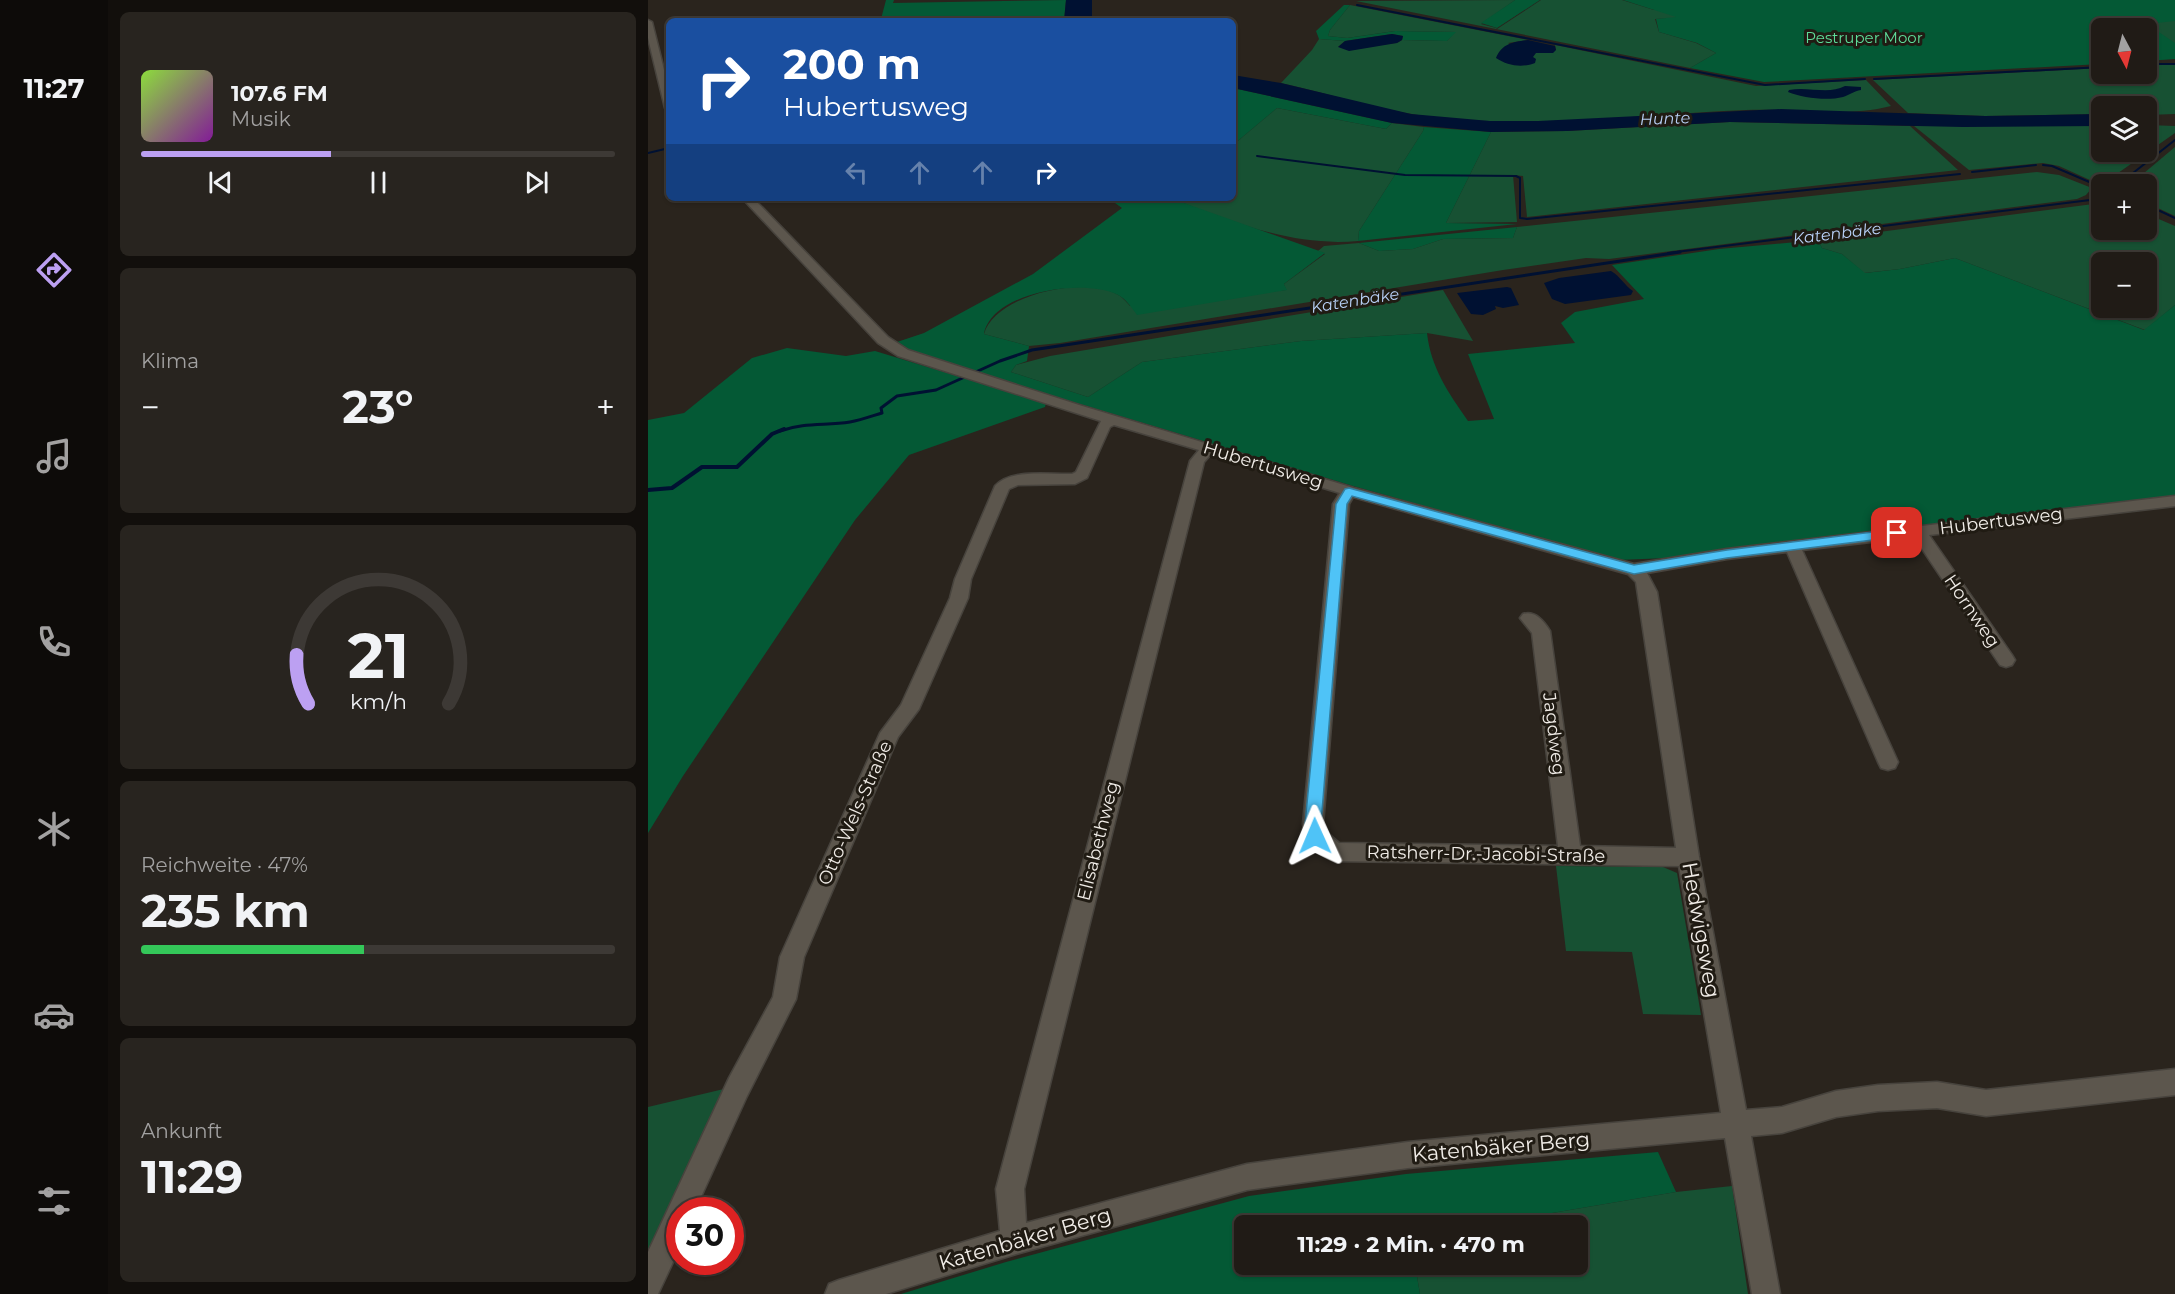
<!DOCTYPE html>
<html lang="de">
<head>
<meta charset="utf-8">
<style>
	:root { --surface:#201b16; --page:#28241f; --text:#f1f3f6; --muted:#a2a1a1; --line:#3d3935; --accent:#bca0f2 }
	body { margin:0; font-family:Montserrat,sans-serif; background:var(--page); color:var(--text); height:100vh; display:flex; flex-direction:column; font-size:22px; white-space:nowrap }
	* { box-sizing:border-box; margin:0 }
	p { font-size:20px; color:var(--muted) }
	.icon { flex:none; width:33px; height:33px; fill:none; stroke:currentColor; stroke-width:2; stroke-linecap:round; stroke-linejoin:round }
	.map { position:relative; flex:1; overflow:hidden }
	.details { display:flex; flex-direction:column; gap:12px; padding:12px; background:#120f0c; width:540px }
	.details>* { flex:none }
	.guide { position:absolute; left:18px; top:18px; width:570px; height:183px; border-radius:9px; box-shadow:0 2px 4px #0004,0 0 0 2px var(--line); background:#1a4fa0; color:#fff; overflow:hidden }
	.needle { width:39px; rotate:173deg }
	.tools { position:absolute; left:1443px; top:18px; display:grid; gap:12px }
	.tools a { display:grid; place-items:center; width:66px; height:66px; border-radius:9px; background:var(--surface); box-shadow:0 2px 4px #0004,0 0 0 2px var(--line); font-size:30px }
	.speed { position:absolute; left:18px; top:1197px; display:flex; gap:12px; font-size:30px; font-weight:700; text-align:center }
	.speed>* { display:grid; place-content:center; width:78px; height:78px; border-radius:50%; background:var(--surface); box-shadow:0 2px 4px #0004,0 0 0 2px var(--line); line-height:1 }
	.speed .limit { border:9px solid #d22; background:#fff; color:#111 }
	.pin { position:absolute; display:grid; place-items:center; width:51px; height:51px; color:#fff; margin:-26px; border-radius:12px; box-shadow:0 3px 9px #0006 }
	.me { position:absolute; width:66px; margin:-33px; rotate:359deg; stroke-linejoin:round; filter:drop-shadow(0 0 4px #0008) }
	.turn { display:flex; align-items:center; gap:21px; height:126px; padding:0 18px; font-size:27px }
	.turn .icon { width:78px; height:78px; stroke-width:2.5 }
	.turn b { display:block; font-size:42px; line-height:51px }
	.lanes { display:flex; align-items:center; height:57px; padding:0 18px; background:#0003; justify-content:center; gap:30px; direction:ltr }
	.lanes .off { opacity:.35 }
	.big { font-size:45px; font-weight:700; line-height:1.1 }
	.details .tile { flex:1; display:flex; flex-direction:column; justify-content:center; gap:9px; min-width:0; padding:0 21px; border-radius:9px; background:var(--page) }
	.details .dial { align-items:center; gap:0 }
	.dial svg { height:156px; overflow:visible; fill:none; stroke:var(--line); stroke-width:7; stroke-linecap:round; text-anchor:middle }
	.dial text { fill:var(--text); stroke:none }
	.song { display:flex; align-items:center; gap:18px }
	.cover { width:72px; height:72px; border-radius:9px; background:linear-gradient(135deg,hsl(90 70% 55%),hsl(290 70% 35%)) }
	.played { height:6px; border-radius:3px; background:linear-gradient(90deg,var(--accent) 40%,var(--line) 40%) }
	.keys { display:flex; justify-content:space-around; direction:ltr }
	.heat { display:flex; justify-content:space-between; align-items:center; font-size:33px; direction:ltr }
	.charge { height:9px; border-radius:4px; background:linear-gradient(90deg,#34c759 47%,var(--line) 0) }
	.trip { position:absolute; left:586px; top:1215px; width:354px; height:60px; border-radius:9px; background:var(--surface); box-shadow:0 2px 4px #0004,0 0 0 2px var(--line); font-weight:700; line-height:60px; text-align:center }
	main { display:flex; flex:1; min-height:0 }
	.dock { display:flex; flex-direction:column; width:108px; justify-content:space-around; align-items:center; background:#0d0b09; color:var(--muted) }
	.dock .icon { width:42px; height:42px }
	.dock .on { color:var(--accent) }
	.dock b { font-size:27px; color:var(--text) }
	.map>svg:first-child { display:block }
</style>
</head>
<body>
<main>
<nav class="dock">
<b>11:27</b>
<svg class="icon on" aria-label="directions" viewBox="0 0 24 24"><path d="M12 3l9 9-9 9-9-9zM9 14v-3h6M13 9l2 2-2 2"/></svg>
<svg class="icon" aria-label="music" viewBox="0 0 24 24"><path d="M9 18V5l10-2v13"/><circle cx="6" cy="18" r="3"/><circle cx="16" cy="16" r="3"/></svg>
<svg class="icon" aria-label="phone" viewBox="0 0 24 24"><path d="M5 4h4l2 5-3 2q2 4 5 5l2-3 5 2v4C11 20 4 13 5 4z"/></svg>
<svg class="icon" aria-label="climate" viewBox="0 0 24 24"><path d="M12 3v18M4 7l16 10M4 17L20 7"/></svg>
<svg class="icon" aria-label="car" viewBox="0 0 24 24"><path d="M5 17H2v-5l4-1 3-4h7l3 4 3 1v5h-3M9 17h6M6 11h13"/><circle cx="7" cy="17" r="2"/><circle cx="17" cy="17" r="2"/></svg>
<svg class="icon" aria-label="filters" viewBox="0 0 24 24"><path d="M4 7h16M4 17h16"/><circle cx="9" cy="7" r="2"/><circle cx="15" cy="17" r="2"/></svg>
</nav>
<section class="details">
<div class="tile">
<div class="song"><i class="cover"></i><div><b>107.6 FM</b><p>Musik</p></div></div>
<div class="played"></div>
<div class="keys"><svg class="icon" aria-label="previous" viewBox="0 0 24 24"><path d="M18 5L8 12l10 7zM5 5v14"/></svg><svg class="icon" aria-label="pause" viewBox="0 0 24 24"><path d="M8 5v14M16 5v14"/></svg><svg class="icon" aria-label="next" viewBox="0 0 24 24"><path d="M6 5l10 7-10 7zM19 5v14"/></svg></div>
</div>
<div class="tile"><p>Klima</p>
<div class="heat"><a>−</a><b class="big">23°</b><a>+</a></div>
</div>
<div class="tile dial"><svg viewBox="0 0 100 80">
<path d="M14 69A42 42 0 1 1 86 69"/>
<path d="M14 69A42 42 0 0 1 8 44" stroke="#bca0f2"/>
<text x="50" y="56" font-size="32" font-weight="700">21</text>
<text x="50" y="72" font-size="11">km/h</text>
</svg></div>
<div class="tile"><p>Reichweite · 47%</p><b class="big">235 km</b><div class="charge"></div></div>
<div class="tile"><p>Ankunft</p><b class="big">11:29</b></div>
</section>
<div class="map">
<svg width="1527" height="1294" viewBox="0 0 1527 1294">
	<rect width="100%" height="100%" fill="#2a241d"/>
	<g fill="#175133" fill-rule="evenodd">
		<path d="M867,0L833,24L848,28L849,29L893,0H974L1006,10L1527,0V59L1498,28L1028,18L1007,19L1011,32L1048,43L1068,53L1042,68L708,1Z"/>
		<path d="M702,5L880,40L860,43L884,57L887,53L908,50L907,45L1108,86L1218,80L1243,106C1197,118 1145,108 1098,110C997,114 894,128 793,118C739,113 687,95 633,83L664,50L671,39L697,41L690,47L749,43L754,40L799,41L807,32L747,31L699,38L680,36L682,30Z"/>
		<path d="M1527,64V114L1499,115L1498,106H1454L1453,114L1337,116L1260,113L1225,80L1453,68L1454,74H1498L1499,65Z"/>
		<path d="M629,108L738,129L744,123L776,127L775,131L711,231L710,241C642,247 584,221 521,198H585V145Z"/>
		<path d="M1082,122L1262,126L1310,170L879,217L875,176L865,175L869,222L798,223L843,132L919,131Z"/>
		<path d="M1499,125L1527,126V133L1453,185L1411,166L1395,163L1321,170L1266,126H1453L1454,152H1498Z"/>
		<path d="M1527,147V216L1499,203L1498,184H1483Z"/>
		<path d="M1389,172L1411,175L1444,188L1438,195L1429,199L961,259L938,258L855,270L412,343L381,346L336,334C347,294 440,274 472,296C476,299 479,303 482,306L638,290L636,284L677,254L670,251L676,246L711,243L731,251L765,249L795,239L865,238L869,227Z"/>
		<path d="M1453,203L1454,230H1498L1499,214L1527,226V305L1497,330L1307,258L1252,269L1216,273L1194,254L1174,248L1170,240ZM1454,262H1498V308H1454Z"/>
		<path d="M795,290L825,341L779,333L653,341L494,362L440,397L363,372L368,365L402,356Z"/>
		<path d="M908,866L1015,867L1029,873L1053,1015L995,1014L984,952L918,951Z"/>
		<path d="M80,1088L0,1265V1107Z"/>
		<path d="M1084,1186L1100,1294H772L767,1265L930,1264V1226L834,1225L1028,1192Z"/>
	</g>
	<g fill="#045935">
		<path d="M238,0H246L245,3L418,0L416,21H210L233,19Z"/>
		<path d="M867,0H892L849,28L833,23Z"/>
		<path d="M975,0H1527V21L1499,24L1527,43V59L1499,61L1498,28H1454L1453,64L1116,82L1042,68L1068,53L1049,43L1011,32L1008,19L1028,17Z"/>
		<path d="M696,5H702L682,30L680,36L699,38L747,31L808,32L799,41L754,40L755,36L744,34L697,41L671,39L668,31Z"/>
		<path d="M585,88L744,123L738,129L629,108L585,145Z"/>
		<path d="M776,127L843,132L798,223L869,224L710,241L711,231L775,131Z"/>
		<path d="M460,198H522L677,253L636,284L639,290L489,315C484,308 478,299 470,295C437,278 344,291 336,334L381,346L379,361L368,365L363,372L440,397L494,362L653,341L779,333C783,368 800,392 820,421L846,419L820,354L927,343L913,323L927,312L996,299L964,265L1071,249L1170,240L1174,248L1194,254L1217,273L1252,269L1307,258L1496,330L1527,305V498L1020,558L970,560L705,486L269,355L246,343L276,333L385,274L474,208Z"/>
		<path d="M869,227L865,238L795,239L765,249L731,251L711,243Z"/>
		<path d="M139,348L198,356L227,351L398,403L397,407L261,455L207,520L35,776L0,833V420L36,413L104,358Z"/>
		<path d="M1010,1152L1028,1192L834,1225L597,1226V1264L767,1265L772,1294H253L358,1262L601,1196L758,1174Z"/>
	</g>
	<g fill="#001132">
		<path d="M418,0H444V21H416Z"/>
		<path d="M744,34L755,36L754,40L749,43L701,51L690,47L697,41Z"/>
		<path d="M880,40L907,46L908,50L905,53H888L885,57L888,59L887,63C874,68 860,66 848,58C854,43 866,42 880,40Z"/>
		<path d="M585,75L633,83L763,114L842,121H890L1133,109L1337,116L1453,114V126L1315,127L1082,122L919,131L843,132L744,123L585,88Z"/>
		<path d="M1197,86L1213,87V90C1206,91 1201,95 1195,97C1179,101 1155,98 1140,92L1141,90C1160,86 1180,95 1197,86Z"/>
		<path d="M963,271C973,277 976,285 985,291L983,295L917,304L904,299L896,283L911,278Z"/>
		<path d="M859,287L863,288L871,305L855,308L847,306L848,309L835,315L823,314L809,293Z"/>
	</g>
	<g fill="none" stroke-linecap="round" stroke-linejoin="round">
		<g stroke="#001132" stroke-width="2">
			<path d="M709,5L1117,85L1217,79"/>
			<path d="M1498,64H1527"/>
			<path d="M1226,79L1454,67"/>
			<path d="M0,153L21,148"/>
			<path d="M609,156L757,175L868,176L872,178V218L879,219L1312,174"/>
			<path d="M1395,165L1404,166L1453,187"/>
			<path d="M1324,172L1388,165"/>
			<path d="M1471,184L1527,140"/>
			<path d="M1498,206L1504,208"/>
			<path d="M1512,211L1527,218"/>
			<path d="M1020,253L1442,200L1454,196"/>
		</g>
		<path stroke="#001132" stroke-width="3" d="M132,431C157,422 178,426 202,422C213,420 224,416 234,413L233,408L249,396L288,390L352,361L384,350L1032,252"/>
		<path stroke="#001132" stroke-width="4" d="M0,490L24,488L54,467H89L124,434L136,429"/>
		<defs>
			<g id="minor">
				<path d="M0,20L4,22L21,90V111L17,108L0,38Z"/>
				<path d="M94,198H105L240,337L260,350L431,405L706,488L986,564L1079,549L1527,496V506L1281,535L1364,655L1367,660L1364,665L1358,667L1352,665L1266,537L1154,550L1250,762L1247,768L1240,770L1233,768L1230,762L1139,552L1079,559L999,573L1009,592L1051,857L1098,1110L1134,1107L1188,1091L1230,1085L1289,1082L1338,1090L1527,1069V1095L1338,1116L1289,1108L1230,1111L1188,1117L1134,1133L1103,1136L1132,1294H1104L1077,1138L760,1168L599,1190L368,1254L238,1294H177L181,1284L191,1280L352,1231L348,1189L542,461L551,450L466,425L462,427L439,478L427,484L370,485L361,489L323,579L320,598L271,709L250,737L156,957L148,999L99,1096L47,1210H32V1247L10,1294H0V1252L81,1078L125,997L132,957L232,733L253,705L302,598L307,579L347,486C363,468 402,475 424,474L428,472L453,421L250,356L230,343ZM563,454L692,493L685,504L655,824C657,842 669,855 687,861L1031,866L1073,1113L760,1142L599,1164L378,1223L376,1189L556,462ZM705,497L980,574L988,582L1028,848L932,846L902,631C896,621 887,610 875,614L872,618L884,633L910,846L691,843L677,831L675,824L701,504Z"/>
			</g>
		</defs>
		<use href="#minor" stroke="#47433d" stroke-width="3"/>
		<use href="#minor" fill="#5c564d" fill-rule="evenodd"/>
	</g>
	<path fill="#4fc3f7" stroke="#337fa1" stroke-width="1.5" d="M701,488L986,565L1079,550L1249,529L1255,533L1249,537L1079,558L986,574L704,496L699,504L673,824L675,836L673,841L667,843L661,841L657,824L688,504L697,489Z"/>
	<g text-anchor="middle" stroke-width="6" stroke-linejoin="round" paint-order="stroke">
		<g font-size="15" fill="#5edd99" stroke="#201b13">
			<text x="1216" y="43">Pestruper Moor</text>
		</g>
		<g font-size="16" font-style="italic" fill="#b8d1f7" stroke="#201b13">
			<text transform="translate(1017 118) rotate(-2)" y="6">Hunte</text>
			<text transform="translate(1189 233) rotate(-7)" y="6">Katenbäke</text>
			<text transform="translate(707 300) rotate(-9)" y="6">Katenbäke</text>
		</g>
		<g font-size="18" fill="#f0ece7" stroke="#201b13">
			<text transform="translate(615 465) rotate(17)" y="6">Hubertusweg</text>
			<text transform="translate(1353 521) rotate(-7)" y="6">Hubertusweg</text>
			<text transform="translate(1324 611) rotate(56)" y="6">Hornweg</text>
			<text transform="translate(906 734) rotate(83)" y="6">Jagdweg</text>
			<text transform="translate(207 813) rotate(-66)" y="6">Otto-Wels-Straße</text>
			<text transform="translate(450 841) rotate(-76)" y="6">Elisabethweg</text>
			<text transform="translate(838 854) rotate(1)" y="6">Ratsherr-Dr.-Jacobi-Straße</text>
		</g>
		<g font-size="21" fill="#f0ece7" stroke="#201b13">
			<text transform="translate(1053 930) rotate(80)" y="7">Hedwigsweg</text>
			<text transform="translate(853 1147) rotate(-5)" y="7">Katenbäker Berg</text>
			<text transform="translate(377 1239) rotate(-16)" y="7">Katenbäker Berg</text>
		</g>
	</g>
</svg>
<div class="tools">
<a><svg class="needle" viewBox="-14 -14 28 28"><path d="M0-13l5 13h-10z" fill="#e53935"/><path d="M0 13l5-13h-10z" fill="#a2a1a1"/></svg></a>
<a><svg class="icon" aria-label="layers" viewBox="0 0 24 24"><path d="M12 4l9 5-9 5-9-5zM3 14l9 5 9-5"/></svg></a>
<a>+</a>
<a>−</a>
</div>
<div class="speed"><div class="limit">30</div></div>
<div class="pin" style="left:1249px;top:533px;background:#d93025"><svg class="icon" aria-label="arrive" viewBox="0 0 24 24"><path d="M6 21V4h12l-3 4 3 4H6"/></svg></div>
<svg class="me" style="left:667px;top:836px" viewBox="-20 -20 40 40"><path d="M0-17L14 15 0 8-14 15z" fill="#4fc3f7" stroke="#fff" stroke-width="4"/></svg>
<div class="trip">11:29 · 2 Min. · 470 m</div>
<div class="guide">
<div class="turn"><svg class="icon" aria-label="right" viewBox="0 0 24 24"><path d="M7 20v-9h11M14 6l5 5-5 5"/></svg><div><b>200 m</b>Hubertusweg</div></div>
<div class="lanes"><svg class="icon off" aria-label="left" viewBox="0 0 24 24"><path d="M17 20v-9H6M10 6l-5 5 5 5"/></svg><svg class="icon off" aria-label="ahead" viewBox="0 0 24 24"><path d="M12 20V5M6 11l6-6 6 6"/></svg><svg class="icon off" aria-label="ahead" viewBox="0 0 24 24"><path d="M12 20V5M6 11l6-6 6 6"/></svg><svg class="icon" aria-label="right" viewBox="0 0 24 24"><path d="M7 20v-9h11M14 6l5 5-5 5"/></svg></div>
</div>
</div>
</main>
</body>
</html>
